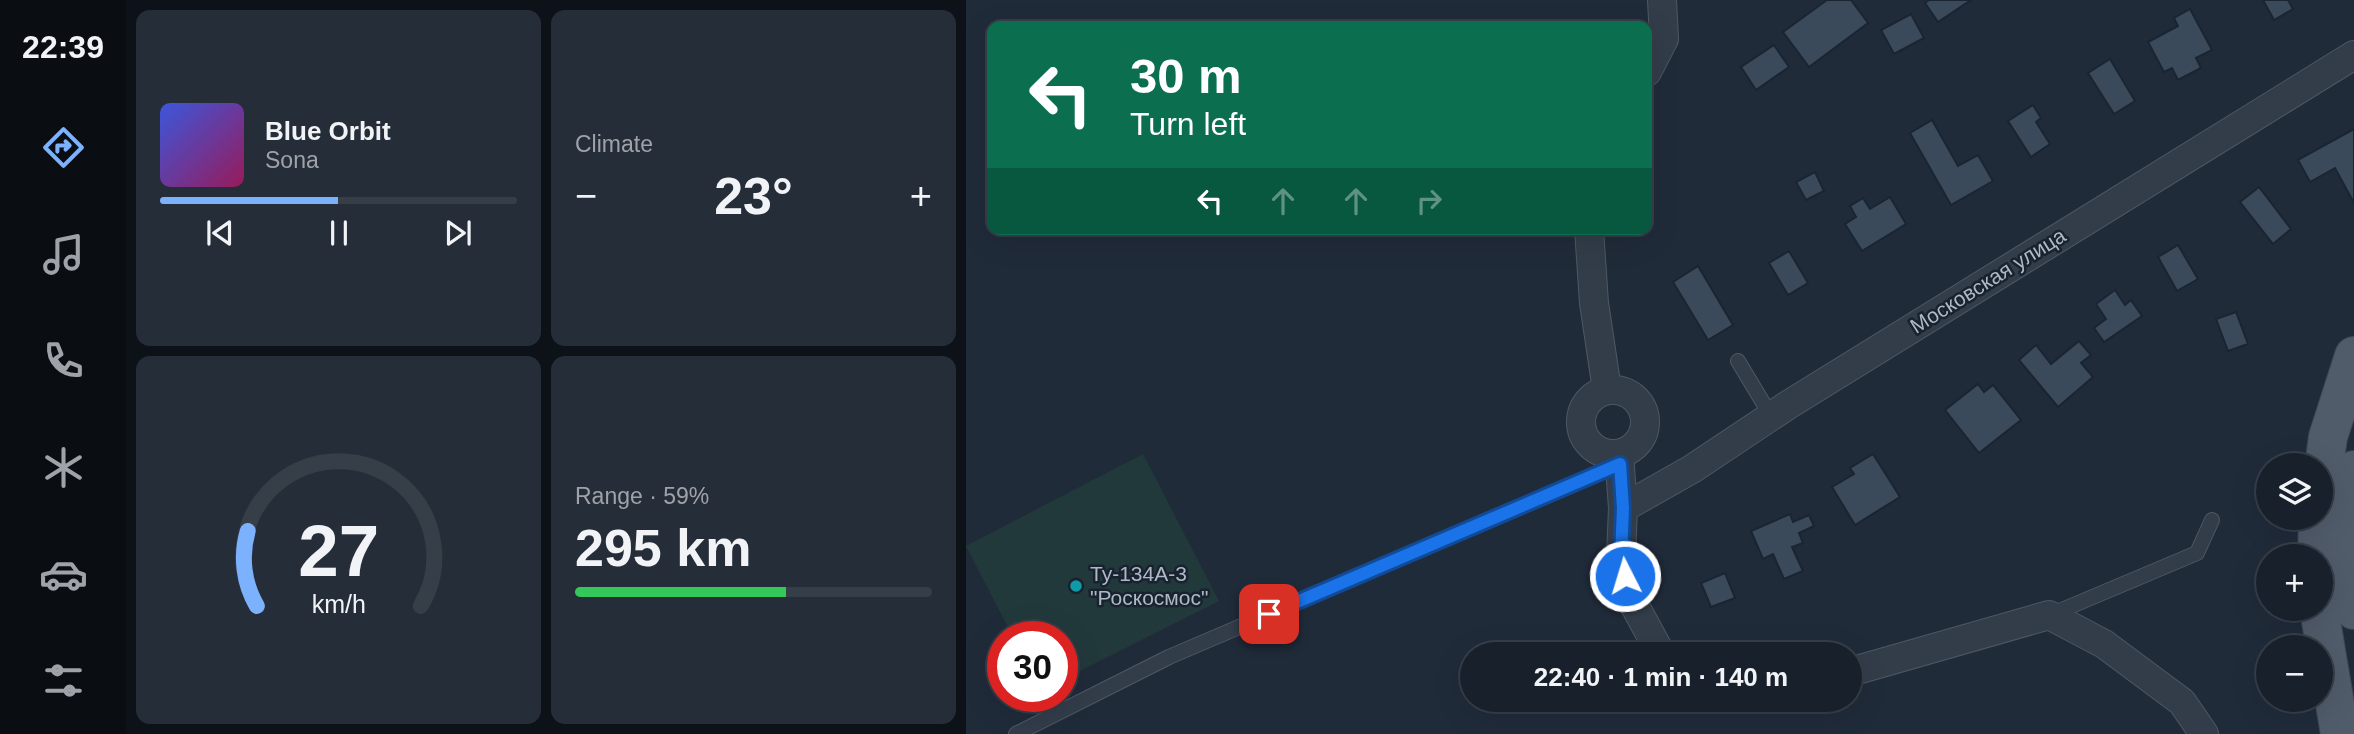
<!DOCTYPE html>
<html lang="en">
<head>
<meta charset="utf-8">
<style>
	:root { --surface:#18202c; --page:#252d38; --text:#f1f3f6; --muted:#9fa3a9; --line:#363e48; --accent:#7cb1fe }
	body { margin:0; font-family:Arial,sans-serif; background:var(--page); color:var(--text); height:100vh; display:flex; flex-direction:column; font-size:26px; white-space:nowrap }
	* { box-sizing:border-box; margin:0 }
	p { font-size:23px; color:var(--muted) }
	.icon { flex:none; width:38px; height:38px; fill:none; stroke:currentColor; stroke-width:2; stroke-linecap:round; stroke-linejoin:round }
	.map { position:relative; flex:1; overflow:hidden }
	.panel { display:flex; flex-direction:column; gap:10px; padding:10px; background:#0d1218; width:840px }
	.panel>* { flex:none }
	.top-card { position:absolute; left:21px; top:21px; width:665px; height:214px; border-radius:14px; box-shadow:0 7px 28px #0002,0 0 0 2px var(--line); background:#0b6e4f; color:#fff; overflow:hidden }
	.buttons { position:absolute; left:1290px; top:453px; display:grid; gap:14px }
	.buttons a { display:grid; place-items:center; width:77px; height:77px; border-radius:50%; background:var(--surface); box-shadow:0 7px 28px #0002,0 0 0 2px var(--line); font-size:35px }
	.speed { position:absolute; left:21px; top:621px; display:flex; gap:14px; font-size:35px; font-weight:700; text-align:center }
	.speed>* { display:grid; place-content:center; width:91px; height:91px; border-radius:50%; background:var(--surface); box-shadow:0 7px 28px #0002,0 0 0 2px var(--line); line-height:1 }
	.speed .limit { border:10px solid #d22; background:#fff; color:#111 }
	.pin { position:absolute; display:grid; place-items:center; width:60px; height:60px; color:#fff; margin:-30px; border-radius:14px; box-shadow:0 4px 10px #0006 }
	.me { position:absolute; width:77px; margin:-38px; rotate:355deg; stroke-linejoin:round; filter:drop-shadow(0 0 5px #0008) }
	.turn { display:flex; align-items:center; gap:24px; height:147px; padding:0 28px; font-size:32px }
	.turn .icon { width:91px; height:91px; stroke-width:2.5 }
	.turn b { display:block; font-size:49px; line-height:60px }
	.lanes { display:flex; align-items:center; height:66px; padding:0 28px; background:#0003; justify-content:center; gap:35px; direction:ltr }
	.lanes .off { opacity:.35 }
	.big { font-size:52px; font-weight:600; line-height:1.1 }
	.panel .card { flex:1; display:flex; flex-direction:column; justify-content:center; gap:10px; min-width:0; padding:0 24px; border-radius:14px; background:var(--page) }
	.panel .dial { align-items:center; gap:0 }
	.dial svg { height:182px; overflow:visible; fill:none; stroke:var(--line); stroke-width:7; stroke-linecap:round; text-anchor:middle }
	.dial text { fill:var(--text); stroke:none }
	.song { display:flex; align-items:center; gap:21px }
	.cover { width:84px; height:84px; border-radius:10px; background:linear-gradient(135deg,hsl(230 70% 55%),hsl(330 70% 35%)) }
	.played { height:7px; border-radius:4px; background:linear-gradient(90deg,var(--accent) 50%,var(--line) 50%) }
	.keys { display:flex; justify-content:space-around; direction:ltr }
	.heat { display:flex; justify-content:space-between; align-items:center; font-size:38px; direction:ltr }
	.charge { height:10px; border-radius:5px; background:linear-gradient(90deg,#34c759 59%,var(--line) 0) }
	.panel .tiles { flex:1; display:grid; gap:10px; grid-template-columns:repeat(2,1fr) }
	.trip { position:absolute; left:494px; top:642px; width:402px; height:70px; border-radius:35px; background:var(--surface); box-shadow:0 7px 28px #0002,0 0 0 2px var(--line); font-weight:600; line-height:70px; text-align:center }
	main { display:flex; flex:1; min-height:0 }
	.tab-bar { display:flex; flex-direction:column; width:126px; justify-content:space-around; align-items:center; background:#0a0d12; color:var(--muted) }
	.tab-bar .icon { width:49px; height:49px }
	.tab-bar .active { color:var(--accent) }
	.tab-bar b { font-size:32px; color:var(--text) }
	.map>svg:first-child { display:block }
</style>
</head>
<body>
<main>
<nav class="tab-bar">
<b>22:39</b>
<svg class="icon active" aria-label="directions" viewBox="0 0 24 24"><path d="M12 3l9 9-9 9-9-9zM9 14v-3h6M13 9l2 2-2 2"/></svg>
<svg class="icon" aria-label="music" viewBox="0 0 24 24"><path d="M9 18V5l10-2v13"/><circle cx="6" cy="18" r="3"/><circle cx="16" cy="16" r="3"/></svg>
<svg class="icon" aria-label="phone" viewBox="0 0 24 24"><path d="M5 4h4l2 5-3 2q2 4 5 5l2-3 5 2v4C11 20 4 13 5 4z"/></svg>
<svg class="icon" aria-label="climate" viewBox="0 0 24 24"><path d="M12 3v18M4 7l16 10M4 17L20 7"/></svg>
<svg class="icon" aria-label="car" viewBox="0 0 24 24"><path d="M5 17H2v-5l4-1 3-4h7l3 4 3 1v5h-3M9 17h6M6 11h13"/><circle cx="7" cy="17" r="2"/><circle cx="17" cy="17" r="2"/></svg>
<svg class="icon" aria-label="filters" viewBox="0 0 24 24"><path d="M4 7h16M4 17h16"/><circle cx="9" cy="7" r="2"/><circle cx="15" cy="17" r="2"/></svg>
</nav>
<section class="panel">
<div class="tiles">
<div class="card">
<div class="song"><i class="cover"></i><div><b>Blue Orbit</b><p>Sona</p></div></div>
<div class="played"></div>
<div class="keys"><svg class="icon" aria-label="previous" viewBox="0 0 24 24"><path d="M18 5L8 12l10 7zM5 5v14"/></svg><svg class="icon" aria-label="pause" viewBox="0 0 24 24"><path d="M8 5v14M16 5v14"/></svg><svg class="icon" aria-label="next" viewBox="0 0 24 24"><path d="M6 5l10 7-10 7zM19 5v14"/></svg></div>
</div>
<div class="card"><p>Climate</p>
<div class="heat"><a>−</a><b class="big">23°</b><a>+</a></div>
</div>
<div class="card dial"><svg viewBox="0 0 100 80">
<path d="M14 69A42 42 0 1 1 86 69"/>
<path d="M14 69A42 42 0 0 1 10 36" stroke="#7cb1fe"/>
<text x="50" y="56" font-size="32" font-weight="700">27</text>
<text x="50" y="72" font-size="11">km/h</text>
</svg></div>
<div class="card"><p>Range · 59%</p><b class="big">295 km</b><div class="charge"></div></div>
</div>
</section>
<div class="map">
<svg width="1388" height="734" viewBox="0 0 1388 734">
	<rect width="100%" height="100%" fill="#202b3a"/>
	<path fill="#22393b" d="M177,454L253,601L96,680V637H47L0,546Z"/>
	<g fill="#3b4a5a" stroke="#1b2431" stroke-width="2">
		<path d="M861,0H885L902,23L843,67L817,32Z"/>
		<path d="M963,0H1005L972,22L959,3Z"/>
		<path d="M1297,0H1322L1327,9L1308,20Z"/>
		<path d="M1224,9L1246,50L1230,58L1235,68L1212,80L1206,68L1198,72L1182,42L1212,26L1208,18Z"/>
		<path d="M945,14L958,38L928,54L915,30Z"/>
		<path d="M808,45L823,67L790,90L775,67Z"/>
		<path d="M1144,59L1169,101L1148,114L1122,73Z"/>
		<path d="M1067,105L1075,118L1070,122L1084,144L1065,157L1042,121Z"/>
		<path d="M966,120L992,166L1012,155L1027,181L985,205L944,133Z"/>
		<path d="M1388,129V203L1369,168L1344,182L1332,160Z"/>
		<path d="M849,172L858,191L840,200L830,182Z"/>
		<path d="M1293,187L1325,229L1307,244L1274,202Z"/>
		<path d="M924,197L940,224L896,251L879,224L890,217L884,206L897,198L904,209Z"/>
		<path d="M1212,245L1232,279L1211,291L1192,257Z"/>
		<path d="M823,251L842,283L822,295L803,263Z"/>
		<path d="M732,266L767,325L742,340L707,282Z"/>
		<path d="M1149,290L1159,305L1165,300L1176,316L1138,342L1128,328L1140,319L1130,304Z"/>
		<path d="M1270,312L1282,344L1262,351L1250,319Z"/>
		<path d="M1113,341L1125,355L1115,363L1127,377L1092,407L1053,360L1070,345L1085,364Z"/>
		<path d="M1012,384L1018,392L1027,385L1055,420L1013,453L979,410Z"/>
		<path d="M907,454L934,497L889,525L866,487L888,474L884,468Z"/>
		<path d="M824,514L827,522L843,515L848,526L833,533L837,543L826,547L837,571L818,579L807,554L797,559L785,531Z"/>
		<path d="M759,573L769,598L745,607L735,583Z"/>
	</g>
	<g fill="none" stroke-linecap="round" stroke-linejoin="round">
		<defs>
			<g id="service">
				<path d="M772,361L805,416"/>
				<path d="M1084,615L1231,553L1246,520"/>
				<path d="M50,734L203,657L654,464"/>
			</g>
			<g id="minor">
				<path d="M681,72L698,39L696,0"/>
				<path d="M623,229L628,303L641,390"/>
				<circle cx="647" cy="422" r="32"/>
				<path d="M653,454L657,508L655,556L663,595L695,654"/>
				<path d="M657,508L726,469L822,405L1388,55"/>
				<path d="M884,672L1083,615L1138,644L1216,702L1238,734"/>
			</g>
			<g id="primary">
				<path d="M1388,470L1381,551L1388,610"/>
				<path d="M1354,496L1362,437L1388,356"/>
				<path d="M1351,556L1352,518"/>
				<path d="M1353,609L1374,734"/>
			</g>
		</defs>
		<use href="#service" stroke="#4e5865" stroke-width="16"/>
		<use href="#minor" stroke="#4e5865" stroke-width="30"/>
		<use href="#primary" stroke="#3d4654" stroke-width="40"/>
		<use href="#service" stroke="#333d4a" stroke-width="14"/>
		<use href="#minor" stroke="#333d4a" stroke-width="28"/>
		<use href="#primary" stroke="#515c6b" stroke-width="38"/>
	</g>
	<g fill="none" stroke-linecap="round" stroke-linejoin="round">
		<defs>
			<path id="route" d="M303,614L654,464L657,508L655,556L659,576"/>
		</defs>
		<use href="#route" stroke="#114b97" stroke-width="18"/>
		<use href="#route" stroke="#1a73e8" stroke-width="12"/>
	</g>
	<circle fill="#0f9aa8" stroke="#19222f" stroke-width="2.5" cx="110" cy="586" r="7"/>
	<g text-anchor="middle" stroke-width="5" stroke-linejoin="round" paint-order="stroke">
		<g font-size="21" fill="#aeb8c7" stroke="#19222f">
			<text transform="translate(1022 281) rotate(-32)" y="7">Московская улица</text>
		</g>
		<g font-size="21" fill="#aeb8c7" stroke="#19222f" text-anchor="start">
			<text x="124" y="581">Ту-134А-3<tspan x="124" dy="24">"Роскосмос"</tspan></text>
		</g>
	</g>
</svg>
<div class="buttons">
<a><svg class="icon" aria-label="layers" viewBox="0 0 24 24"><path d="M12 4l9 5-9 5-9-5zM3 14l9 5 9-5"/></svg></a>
<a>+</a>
<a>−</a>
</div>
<div class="speed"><div class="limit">30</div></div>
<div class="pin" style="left:303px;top:614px;background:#d93025"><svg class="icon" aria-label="arrive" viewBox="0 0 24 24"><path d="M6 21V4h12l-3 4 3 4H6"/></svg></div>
<svg class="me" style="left:659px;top:576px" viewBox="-20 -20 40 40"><circle r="17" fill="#1a73e8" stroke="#fff" stroke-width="3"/><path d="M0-11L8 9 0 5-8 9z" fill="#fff"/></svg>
<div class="trip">22:40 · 1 min · 140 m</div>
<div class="top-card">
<div class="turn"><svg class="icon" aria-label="left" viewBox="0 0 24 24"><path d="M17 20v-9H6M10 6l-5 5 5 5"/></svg><div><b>30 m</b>Turn left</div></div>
<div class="lanes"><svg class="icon" aria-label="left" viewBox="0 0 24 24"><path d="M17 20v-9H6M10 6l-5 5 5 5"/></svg><svg class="icon off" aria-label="ahead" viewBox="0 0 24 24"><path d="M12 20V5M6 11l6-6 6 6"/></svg><svg class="icon off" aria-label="ahead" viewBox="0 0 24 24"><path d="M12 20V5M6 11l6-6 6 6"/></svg><svg class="icon off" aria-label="right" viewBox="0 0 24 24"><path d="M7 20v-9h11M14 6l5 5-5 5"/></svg></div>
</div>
</div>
</main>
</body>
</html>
